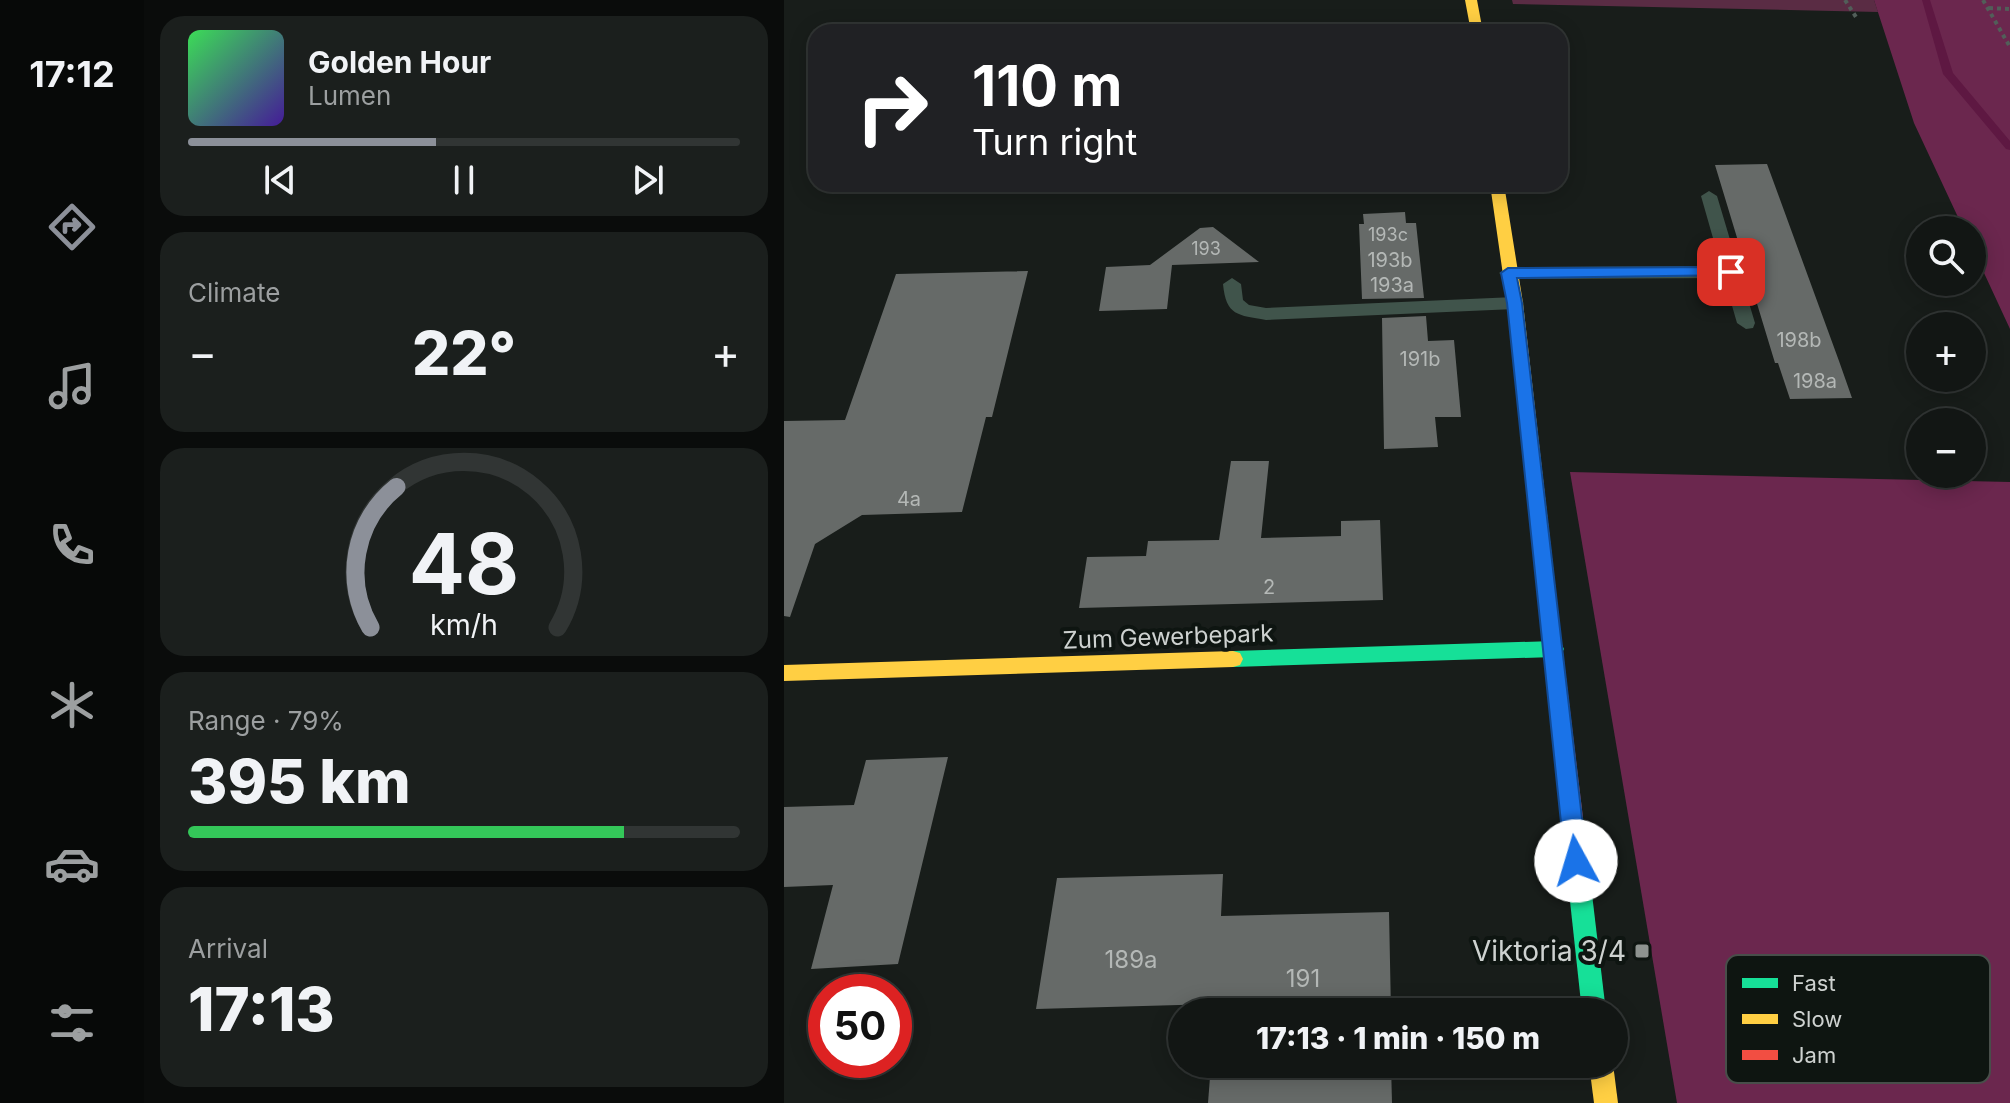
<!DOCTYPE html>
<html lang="en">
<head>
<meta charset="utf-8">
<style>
	:root { --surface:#121614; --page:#1b1f1d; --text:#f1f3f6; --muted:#9c9fa0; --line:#313534; --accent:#8c9099 }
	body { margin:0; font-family:Inter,sans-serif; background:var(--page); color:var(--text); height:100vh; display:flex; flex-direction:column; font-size:30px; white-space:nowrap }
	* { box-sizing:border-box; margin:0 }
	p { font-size:26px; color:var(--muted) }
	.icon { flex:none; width:44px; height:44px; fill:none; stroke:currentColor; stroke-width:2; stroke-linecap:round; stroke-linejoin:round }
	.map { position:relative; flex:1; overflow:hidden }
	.drawer { display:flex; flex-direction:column; gap:16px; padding:16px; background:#0a0c0b; width:640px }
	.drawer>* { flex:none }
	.hud { position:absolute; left:24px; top:24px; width:760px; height:168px; border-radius:24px; box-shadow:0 4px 20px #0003,0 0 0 2px var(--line); background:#202124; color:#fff; overflow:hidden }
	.controls { position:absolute; left:1122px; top:216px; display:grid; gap:16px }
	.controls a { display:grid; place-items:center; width:80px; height:80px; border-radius:50%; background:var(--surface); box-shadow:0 4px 20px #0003,0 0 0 2px var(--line); font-size:40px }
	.speed { position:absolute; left:24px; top:974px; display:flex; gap:16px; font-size:40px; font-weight:700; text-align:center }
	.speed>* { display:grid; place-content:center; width:104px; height:104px; border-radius:50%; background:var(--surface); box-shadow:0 4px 20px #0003,0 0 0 2px var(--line); line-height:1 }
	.speed .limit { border:12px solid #d22; background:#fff; color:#111 }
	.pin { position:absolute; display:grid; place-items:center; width:68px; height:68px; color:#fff; margin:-34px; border-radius:16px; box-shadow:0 4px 12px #0006 }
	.me { position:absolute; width:88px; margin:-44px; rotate:354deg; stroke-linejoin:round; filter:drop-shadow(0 0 6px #0008) }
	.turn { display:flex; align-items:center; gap:28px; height:168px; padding:0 32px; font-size:36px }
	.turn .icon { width:104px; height:104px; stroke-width:2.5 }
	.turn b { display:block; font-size:56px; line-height:68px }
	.big { font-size:60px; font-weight:800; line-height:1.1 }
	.drawer .card { flex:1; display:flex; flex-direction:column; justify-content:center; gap:12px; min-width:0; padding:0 28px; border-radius:24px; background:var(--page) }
	.drawer .dial { align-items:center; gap:0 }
	.dial svg { height:208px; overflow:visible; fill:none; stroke:var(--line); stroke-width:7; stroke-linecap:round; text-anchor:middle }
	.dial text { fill:var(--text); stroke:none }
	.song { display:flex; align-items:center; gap:24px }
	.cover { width:96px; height:96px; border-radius:12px; background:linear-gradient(135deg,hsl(130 70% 55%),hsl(260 70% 35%)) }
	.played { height:8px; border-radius:4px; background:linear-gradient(90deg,var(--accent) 45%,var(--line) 45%) }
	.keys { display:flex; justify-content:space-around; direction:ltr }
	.heat { display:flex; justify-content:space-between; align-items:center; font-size:44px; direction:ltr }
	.charge { height:12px; border-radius:6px; background:linear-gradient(90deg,#34c759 79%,var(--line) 0) }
	.trip { position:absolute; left:384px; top:998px; width:460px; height:80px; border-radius:40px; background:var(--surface); box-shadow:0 4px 20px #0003,0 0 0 2px var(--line); font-weight:800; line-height:80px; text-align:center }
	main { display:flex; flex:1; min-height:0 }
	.tabs { display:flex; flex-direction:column; width:144px; justify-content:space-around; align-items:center; background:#070908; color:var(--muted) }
	.tabs .icon { width:56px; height:56px }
	.tabs .current { color:var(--accent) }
	.tabs b { font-size:36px; color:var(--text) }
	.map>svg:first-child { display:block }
</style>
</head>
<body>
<main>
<nav class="tabs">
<b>17:12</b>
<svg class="icon current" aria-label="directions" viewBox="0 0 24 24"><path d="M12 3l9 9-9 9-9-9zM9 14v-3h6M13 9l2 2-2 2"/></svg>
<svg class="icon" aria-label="music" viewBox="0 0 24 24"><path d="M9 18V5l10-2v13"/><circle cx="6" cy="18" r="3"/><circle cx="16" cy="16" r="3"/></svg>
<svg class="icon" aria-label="phone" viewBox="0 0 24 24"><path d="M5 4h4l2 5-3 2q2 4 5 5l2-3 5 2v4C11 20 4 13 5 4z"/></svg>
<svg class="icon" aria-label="climate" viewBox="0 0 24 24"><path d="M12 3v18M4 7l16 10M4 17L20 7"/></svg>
<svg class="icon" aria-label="car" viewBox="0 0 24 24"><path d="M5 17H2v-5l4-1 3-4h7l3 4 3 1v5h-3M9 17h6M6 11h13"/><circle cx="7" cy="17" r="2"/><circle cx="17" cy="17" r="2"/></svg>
<svg class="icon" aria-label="filters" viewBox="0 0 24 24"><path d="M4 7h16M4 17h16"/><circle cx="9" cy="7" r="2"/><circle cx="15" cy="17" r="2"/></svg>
</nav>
<section class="drawer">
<div class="card">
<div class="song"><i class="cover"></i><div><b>Golden Hour</b><p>Lumen</p></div></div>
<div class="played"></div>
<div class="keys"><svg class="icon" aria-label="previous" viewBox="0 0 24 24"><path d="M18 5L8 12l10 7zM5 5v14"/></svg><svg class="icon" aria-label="pause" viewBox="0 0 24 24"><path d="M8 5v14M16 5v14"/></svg><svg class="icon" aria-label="next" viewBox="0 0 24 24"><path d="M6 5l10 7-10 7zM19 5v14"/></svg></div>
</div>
<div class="card"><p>Climate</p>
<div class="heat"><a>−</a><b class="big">22°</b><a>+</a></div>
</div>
<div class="card dial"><svg viewBox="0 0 100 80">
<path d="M14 69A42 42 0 1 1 86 69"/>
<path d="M14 69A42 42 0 0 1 24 15" stroke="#8c9099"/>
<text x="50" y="56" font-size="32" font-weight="700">48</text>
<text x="50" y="72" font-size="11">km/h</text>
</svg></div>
<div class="card"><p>Range · 79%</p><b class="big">395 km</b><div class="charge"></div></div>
<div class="card"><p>Arrival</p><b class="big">17:13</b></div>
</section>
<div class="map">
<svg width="1226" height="1103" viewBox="0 0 1226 1103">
	<rect width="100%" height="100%" fill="#181d1a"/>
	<path fill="#5a2c44" d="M728,0H1090L1094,12L729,4Z"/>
	<g fill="#6b274e">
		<path d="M1090,0H1226V329L1188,247V230H1180L1130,123Z"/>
		<path d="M786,472L1226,482V1103H893Z"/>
	</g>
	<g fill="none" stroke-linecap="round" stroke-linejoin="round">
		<path fill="#5e1842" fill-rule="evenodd" d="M1138,0H1146L1169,73L1226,141V150L1222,149L1159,74Z"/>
	</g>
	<g fill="#666a68">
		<path d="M983,164L1055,361L1068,398L1006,399L994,363H991L931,165Z"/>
		<path d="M621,212L622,223H632L640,298L578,299L575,224H580L579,214Z"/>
		<path d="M429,227L475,262L388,265L383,309L315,311L322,267L366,265L416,228Z"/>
		<path d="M244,271L208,417H202L178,512L78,515L31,544L6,617L0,616V421L61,420L112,274Z"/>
		<path d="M642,316L644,341L670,340L677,417H651L654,447L600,449L598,318Z"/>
		<path d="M447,461H485L477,538L557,536V521L596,520L599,600L295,608L303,557L362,556L364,541L435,540Z"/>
		<path d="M164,757L114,964L27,969L49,885L0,887V807L70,805L82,760Z"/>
		<path d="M439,874L437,916L605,912L607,1012H430L431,1004L252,1009L273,878Z"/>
		<path d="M427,1064H607L608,1103H424Z"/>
	</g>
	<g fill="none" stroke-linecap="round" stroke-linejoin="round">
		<g stroke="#525e59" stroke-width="4" stroke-dasharray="4 4" stroke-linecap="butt">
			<path d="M1061,0L1072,17"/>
			<path d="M1199,0L1226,47"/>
			<path d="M1205,8L1226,9"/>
		</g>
		<g fill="#40544b" fill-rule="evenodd">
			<path d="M925,191L933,196L971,323L969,328L962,329L953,323L940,278L724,279L715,273L724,267L937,266L917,196Z"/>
			<path d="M448,278L457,284L459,300L465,305L482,308L731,297L740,303L731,309L482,320C454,315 442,316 439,284Z"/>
		</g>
		<g fill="#16e098" fill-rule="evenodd">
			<path d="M770,641L777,643L780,649L777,655L770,657L449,667L442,665L439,659L442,653L449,651Z"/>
			<path d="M788,808L795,811L799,818L822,1012H798L777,818L781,811Z"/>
		</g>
		<g fill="#ffcf43" fill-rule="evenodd">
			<path d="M681,0H693L699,32H687Z"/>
			<path d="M706,184H720L739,303L776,628L774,634L767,636L760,634L758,628L723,303Z"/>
			<path d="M449,651L456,653L459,659L456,665L449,667L0,681V665Z"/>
			<path d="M805,1064H829L834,1103H810Z"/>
		</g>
		<path fill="#f24e42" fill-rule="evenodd" d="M767,620L774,622L776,628L799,818L795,825L788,828L781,825L777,818L758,628L760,622Z"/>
	</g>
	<path fill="#1a73e8" stroke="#114b97" stroke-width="2" d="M947,267L955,272L952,275L733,278L738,303L803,861L800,869L792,872L785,869L781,861L723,303L717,273L724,268Z"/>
	<rect fill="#8e9390" stroke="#0e1511" stroke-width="3" x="850" y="943" width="16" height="16" rx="4"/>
	<g text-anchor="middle" stroke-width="8" stroke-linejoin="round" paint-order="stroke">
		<g font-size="18" fill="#b4b8b6">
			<text x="604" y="241">193c</text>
			<text x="422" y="255">193</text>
		</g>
		<g font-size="20" fill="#b4b8b6">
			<text x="606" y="267">193b</text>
			<text x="608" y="292">193a</text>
			<text x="1015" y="347">198b</text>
			<text x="636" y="366">191b</text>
			<text x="1031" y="388">198a</text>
			<text x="125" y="506">4a</text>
			<text x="485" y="594">2</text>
		</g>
		<g font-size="24" fill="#ced2d0" stroke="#0e1511">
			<text transform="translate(384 637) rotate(-2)" y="8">Zum Gewerbepark</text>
		</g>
		<g font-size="24" fill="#b4b8b6">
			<text x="347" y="968">189a</text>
			<text x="519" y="987">191</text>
		</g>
		<g font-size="28" fill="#ced2d0" stroke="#0e1511" text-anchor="end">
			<text x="842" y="961">Viktoria 3/4</text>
		</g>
	</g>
	<rect x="942" y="955" width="264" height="128" rx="12" fill="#0e1511" stroke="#484e4a" stroke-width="2"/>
	<rect x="958" y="978" width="36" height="10" fill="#16e098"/>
	<rect x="958" y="1014" width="36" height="10" fill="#ffcf43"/>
	<rect x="958" y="1050" width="36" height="10" fill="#f24e42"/>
	<g font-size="22" fill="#ced2d0">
		<text x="1008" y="991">Fast</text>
		<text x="1008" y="1027">Slow</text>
		<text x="1008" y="1063">Jam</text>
	</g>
</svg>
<div class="controls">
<a><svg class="icon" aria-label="search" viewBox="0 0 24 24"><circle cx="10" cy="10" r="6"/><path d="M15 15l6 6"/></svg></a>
<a>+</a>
<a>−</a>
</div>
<div class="speed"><div class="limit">50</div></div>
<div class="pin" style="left:947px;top:272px;background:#d93025"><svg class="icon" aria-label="arrive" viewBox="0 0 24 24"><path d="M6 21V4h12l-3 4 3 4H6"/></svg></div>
<svg class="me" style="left:792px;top:861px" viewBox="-20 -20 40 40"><circle r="19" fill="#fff"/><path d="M0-13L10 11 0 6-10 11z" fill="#1a73e8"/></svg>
<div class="trip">17:13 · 1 min · 150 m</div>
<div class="hud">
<div class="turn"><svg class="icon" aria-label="right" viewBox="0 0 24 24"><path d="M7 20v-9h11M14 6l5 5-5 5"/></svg><div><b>110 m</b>Turn right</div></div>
</div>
</div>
</main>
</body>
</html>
